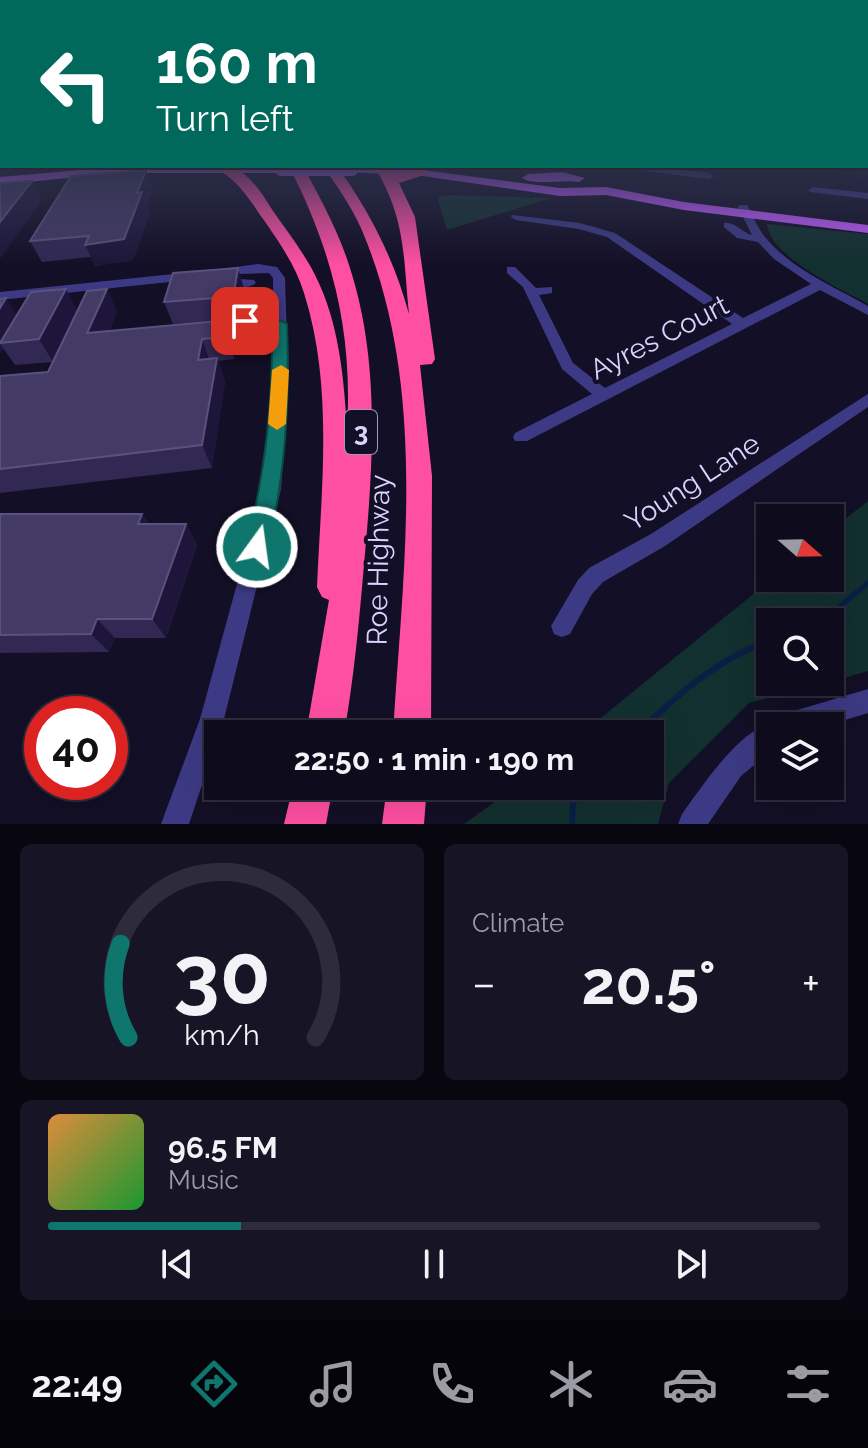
<!DOCTYPE html>
<html lang="en">
<head>
<meta charset="utf-8">
<style>
	:root { --surface:#0e0b1c; --page:#171425; --text:#f1f3f6; --muted:#9b9ba3; --line:#2e2b3b; --accent:#0f766e }
	body { margin:0; font-family:Raleway,sans-serif; background:var(--page); color:var(--text); height:100vh; display:flex; flex-direction:column; font-size:30px; white-space:nowrap }
	* { box-sizing:border-box; margin:0 }
	p { font-size:26px; color:var(--muted) }
	.icon { flex:none; width:44px; height:44px; fill:none; stroke:currentColor; stroke-width:2; stroke-linecap:round; stroke-linejoin:round }
	.map { position:relative; height:824px; overflow:hidden }
	.drawer { display:flex; flex-direction:column; gap:20px; padding:20px; background:#08060f; flex:1 }
	.drawer>* { flex:none }
	.top-card { position:absolute; left:0px; top:0px; width:868px; height:168px; box-shadow:0 8px 32px #0002,0 0 0 2px var(--line); background:#00695c; color:#fff; overflow:hidden }
	.needle { width:52px; rotate:110deg }
	.controls { position:absolute; left:756px; top:504px; display:grid; gap:16px }
	.controls a { display:grid; place-items:center; width:88px; height:88px; border-radius:0px; background:var(--surface); box-shadow:0 8px 32px #0002,0 0 0 2px var(--line); font-size:40px }
	.speed { position:absolute; left:24px; top:696px; display:flex; gap:16px; font-size:40px; font-weight:700; text-align:center }
	.speed>* { display:grid; place-content:center; width:104px; height:104px; border-radius:50%; background:var(--surface); box-shadow:0 8px 32px #0002,0 0 0 2px var(--line); line-height:1 }
	.speed .limit { border:12px solid #d22; background:#fff; color:#111 }
	.pin { position:absolute; display:grid; place-items:center; width:68px; height:68px; color:#fff; margin:-34px; border-radius:16px; box-shadow:0 4px 12px #0006 }
	.me { position:absolute; width:88px; margin:-44px; rotate:14deg; stroke-linejoin:round; filter:drop-shadow(0 0 6px #0008) }
	.turn { display:flex; align-items:center; gap:28px; height:168px; padding:0 24px; font-size:36px }
	.turn .icon { width:104px; height:104px; stroke-width:2.5 }
	.turn b { display:block; font-size:56px; line-height:68px }
	.big { font-size:60px; font-weight:700; line-height:1.1 }
	.drawer .card { flex:1; display:flex; flex-direction:column; justify-content:center; gap:12px; min-width:0; padding:0 28px; border-radius:12px; background:var(--page) }
	.drawer .dial { align-items:center; gap:0 }
	.dial svg { height:208px; overflow:visible; fill:none; stroke:var(--line); stroke-width:7; stroke-linecap:round; text-anchor:middle }
	.dial text { fill:var(--text); stroke:none }
	.song { display:flex; align-items:center; gap:24px }
	.cover { width:96px; height:96px; border-radius:12px; background:linear-gradient(135deg,hsl(30 70% 55%),hsl(130 70% 35%)) }
	.played { height:8px; border-radius:4px; background:linear-gradient(90deg,var(--accent) 25%,var(--line) 25%) }
	.keys { display:flex; justify-content:space-around; direction:ltr }
	.heat { display:flex; justify-content:space-between; align-items:center; font-size:44px; direction:ltr }
	.drawer .tiles { flex:1; display:grid; gap:20px; grid-template-columns:1fr 1fr }
	.card:last-child { grid-column:span 2 }
	.trip { position:absolute; left:204px; top:720px; width:460px; height:80px; border-radius:0px; background:var(--surface); box-shadow:0 8px 32px #0002,0 0 0 2px var(--line); font-weight:700; line-height:80px; text-align:center }
	.menu { display:flex; height:128px; justify-content:space-around; align-items:center; background:#06040b; color:var(--muted) }
	.menu .icon { width:56px; height:56px }
	.menu .on { color:var(--accent) }
	.menu b { font-size:36px; color:var(--text) }
	.map>svg:first-child { display:block }
</style>
</head>
<body>
<div class="map">
<svg width="868" height="824" viewBox="0 0 868 824">
	<rect width="100%" height="100%" fill="#130f26"/>
	<g fill="#12302f">
		<path d="M446,195L551,198L447,230L437,197Z"/>
		<path d="M767,224L868,234V304C839,288 771,258 767,224Z"/>
		<path d="M868,501V671L830,682V622H770V682H828L749,703L669,783L658,824H464L517,786H650V734H581L773,578H830V531Z"/>
	</g>
	<g fill="none" stroke-linecap="round" stroke-linejoin="round">
		<path stroke="#0a1f44" stroke-width="5" d="M822,621L868,583"/>
		<g stroke="#0a1f44" stroke-width="6">
			<path d="M821,622L824,619"/>
			<path d="M638,734C675,695 719,659 770,640"/>
			<path d="M572,824L573,802L589,786"/>
		</g>
		<g fill="#3d3a85" fill-rule="evenodd">
			<path d="M866,155L868,156V162L866,161Z"/>
			<path d="M625,166H652L709,173L714,176L709,179L630,169Z"/>
			<path d="M813,187L868,193V199L810,192L808,190Z"/>
			<path d="M739,205H747C753,216 757,227 765,237C791,269 833,286 868,306V315L820,290L527,441H515L513,437L515,433L592,394L562,369L523,287L507,273V267H515L536,288L552,287V293L539,295L573,363L605,388L732,324L607,237L579,229L516,220L511,217L512,215L580,223L615,233L743,318L811,284L774,259L758,242L737,238L724,227V223C735,221 742,233 752,235L738,207Z"/>
			<path d="M258,264L277,267L285,278L288,373L281,489L224,719L189,824H161L200,719L263,489L274,373L273,329L244,331L237,327L240,318H250L252,322L273,321V278L269,273L240,274V279L254,280L256,283C250,289 234,288 228,282V276L220,277L214,273L220,269Z"/>
			<path d="M193,272L199,276L197,279L0,300V292Z"/>
			<path d="M868,394V407L665,546L603,582L592,594L570,634L562,637L554,634L551,626L578,580L589,568L651,534Z"/>
			<path d="M868,689V713L825,726H770V752L741,776L708,824H678L682,814C701,788 740,728 772,724L775,717L784,714Z"/>
		</g>
		<g fill="#c25bff" fill-rule="evenodd">
			<path d="M113,167H281L287,170L281,173H113L0,185V177Z"/>
			<path d="M352,167L423,170L560,188L606,187L684,202L868,225V233L684,210L606,195L560,196L423,176L348,172L346,170Z"/>
			<path d="M562,172L585,178L579,182C562,179 535,186 522,178L528,174Z"/>
		</g>
		<g fill="#ff4fa3" fill-rule="evenodd">
			<path d="M222,166C245,166 260,190 271,208C286,230 303,251 315,275C339,322 344,378 347,430C353,332 333,253 289,166H303C320,198 338,230 349,265C381,362 373,465 364,565C359,622 354,678 344,734H306L329,600L322,597L317,587C321,490 334,387 304,293C296,267 281,245 266,223C252,204 242,185 222,172Z"/>
			<path d="M323,166H337C370,212 394,259 409,314C403,255 406,218 374,166H388L393,174L423,169L430,173L399,183L415,217L435,359L432,364L420,365L432,476L431,734H393C403,567 429,387 361,228C351,206 337,186 323,166Z"/>
			<path d="M293,786H333L326,824H284Z"/>
			<path d="M387,786H427L424,824H382Z"/>
		</g>
		<path stroke="#c25bff" stroke-width="12" d="M281,170H352"/>
	</g>
	<g fill="#312854">
		<path d="M146,170L153,189L147,205L150,212L133,260L95,266L91,257L42,262L30,241Z"/>
		<path d="M238,268L244,289L241,314L223,316L222,320L173,324L164,302Z"/>
		<path d="M66,289L77,311L53,362L15,365L3,348L0,353V299L17,315Z"/>
		<path d="M117,311L109,331L229,320L236,342L234,359L218,361L225,381L212,468L0,493V376L48,372Z"/>
		<path d="M0,514H142L149,524H186L197,545L166,638H115L109,652L0,653Z"/>
	</g>
	<g fill="#1d163a">
		<path d="M146,170L153,189L147,205L150,212L133,260L95,266L85,245L137,193Z"/>
		<path d="M32,181L42,200L0,259V222Z"/>
		<path d="M238,268L244,289L241,314L234,292Z"/>
		<path d="M66,289L77,311L53,362L39,339Z"/>
		<path d="M107,289L117,311L99,355L87,333Z"/>
		<path d="M216,294L223,316L222,320L215,298Z"/>
		<path d="M6,298L20,320L0,343L3,348L0,353V308Z"/>
		<path d="M229,320L236,342L234,359L227,337Z"/>
		<path d="M202,339L210,361L198,360Z"/>
		<path d="M217,358L225,381L212,468L202,445Z"/>
		<path d="M142,514L156,535L138,524Z"/>
		<path d="M186,524L197,545L166,638L152,619Z"/>
		<path d="M97,619L115,638L109,652L91,634Z"/>
	</g>
	<g fill="#433a66" stroke="#5a527e" stroke-width="2">
		<path d="M146,170L137,193L142,192L124,239L85,245L89,236L30,241L71,176Z"/>
		<path d="M32,181L0,222V183Z"/>
		<path d="M238,268L234,292L216,294L215,298L164,302L173,273Z"/>
		<path d="M66,289L39,339L0,343L31,292Z"/>
		<path d="M107,289L87,333L229,320L227,337L202,339L198,360L217,358L202,445L0,469V376L48,372L87,291Z"/>
		<path d="M6,298L0,308V299Z"/>
		<path d="M0,514H142L138,524H186L152,619H97L91,634L0,635Z"/>
	</g>
	<linearGradient id="sky" x2="0" y2="1"><stop stop-color="#0a0815"/><stop offset="0.56" stop-color="#333752"/><stop offset="1" stop-color="#333752" stop-opacity="0"/></linearGradient>
	<rect width="868" height="265" fill="url(#sky)"/>
	<path fill="#0f766e" stroke="#0a4d48" stroke-width="2" d="M245,317C259,322 278,316 287,324C290,399 286,473 268,547L265,554L257,556L249,554L246,547C265,475 273,403 272,329L239,330L237,321Z"/>
	<path fill="#f59e0b" d="M281,365L289,370L286,424L277,430L268,424L272,370Z"/>
	<g text-anchor="middle" stroke-width="8" stroke-linejoin="round" paint-order="stroke">
		<rect fill="#130f26" stroke="#9e99be" stroke-width="2" x="345" y="410" width="32" height="44" rx="6"/>
		<g font-size="26" font-weight="bold" fill="#d9d4ff">
			<text x="361" y="441">3</text>
		</g>
		<g font-size="28" fill="#d9d4ff" stroke="#130f26">
			<text transform="translate(659 337) rotate(-27)" y="10">Ayres Court</text>
			<text transform="translate(692 482) rotate(-33)" y="10">Young Lane</text>
			<text transform="translate(378 560) rotate(-89)" y="10">Roe Highway</text>
		</g>
	</g>
</svg>
<div class="controls">
<a><svg class="needle" viewBox="-14 -14 28 28"><path d="M0-13l5 13h-10z" fill="#e53935"/><path d="M0 13l5-13h-10z" fill="#9b9ba3"/></svg></a>
<a><svg class="icon" aria-label="search" viewBox="0 0 24 24"><circle cx="10" cy="10" r="6"/><path d="M15 15l6 6"/></svg></a>
<a><svg class="icon" aria-label="layers" viewBox="0 0 24 24"><path d="M12 4l9 5-9 5-9-5zM3 14l9 5 9-5"/></svg></a>
</div>
<div class="speed"><div class="limit">40</div></div>
<div class="pin" style="left:245px;top:321px;background:#d93025"><svg class="icon" aria-label="arrive" viewBox="0 0 24 24"><path d="M6 21V4h12l-3 4 3 4H6"/></svg></div>
<svg class="me" style="left:257px;top:547px" viewBox="-20 -20 40 40"><circle r="17" fill="#0f766e" stroke="#fff" stroke-width="3"/><path d="M0-11L8 9 0 5-8 9z" fill="#fff"/></svg>
<div class="trip">22:50 · 1 min · 190 m</div>
<div class="top-card">
<div class="turn"><svg class="icon" aria-label="left" viewBox="0 0 24 24"><path d="M17 20v-9H6M10 6l-5 5 5 5"/></svg><div><b>160 m</b>Turn left</div></div>
</div>
</div>
<section class="drawer">
<div class="tiles">
<div class="card dial"><svg viewBox="0 0 100 80">
<path d="M14 69A42 42 0 1 1 86 69"/>
<path d="M14 69A42 42 0 0 1 11 33" stroke="#0f766e"/>
<text x="50" y="56" font-size="32" font-weight="700">30</text>
<text x="50" y="72" font-size="11">km/h</text>
</svg></div>
<div class="card"><p>Climate</p>
<div class="heat"><a>−</a><b class="big">20.5°</b><a>+</a></div>
</div>
<div class="card">
<div class="song"><i class="cover"></i><div><b>96.5 FM</b><p>Music</p></div></div>
<div class="played"></div>
<div class="keys"><svg class="icon" aria-label="previous" viewBox="0 0 24 24"><path d="M18 5L8 12l10 7zM5 5v14"/></svg><svg class="icon" aria-label="pause" viewBox="0 0 24 24"><path d="M8 5v14M16 5v14"/></svg><svg class="icon" aria-label="next" viewBox="0 0 24 24"><path d="M6 5l10 7-10 7zM19 5v14"/></svg></div>
</div>
</div>
</section>
<nav class="menu">
<b>22:49</b>
<svg class="icon on" aria-label="directions" viewBox="0 0 24 24"><path d="M12 3l9 9-9 9-9-9zM9 14v-3h6M13 9l2 2-2 2"/></svg>
<svg class="icon" aria-label="music" viewBox="0 0 24 24"><path d="M9 18V5l10-2v13"/><circle cx="6" cy="18" r="3"/><circle cx="16" cy="16" r="3"/></svg>
<svg class="icon" aria-label="phone" viewBox="0 0 24 24"><path d="M5 4h4l2 5-3 2q2 4 5 5l2-3 5 2v4C11 20 4 13 5 4z"/></svg>
<svg class="icon" aria-label="climate" viewBox="0 0 24 24"><path d="M12 3v18M4 7l16 10M4 17L20 7"/></svg>
<svg class="icon" aria-label="car" viewBox="0 0 24 24"><path d="M5 17H2v-5l4-1 3-4h7l3 4 3 1v5h-3M9 17h6M6 11h13"/><circle cx="7" cy="17" r="2"/><circle cx="17" cy="17" r="2"/></svg>
<svg class="icon" aria-label="filters" viewBox="0 0 24 24"><path d="M4 7h16M4 17h16"/><circle cx="9" cy="7" r="2"/><circle cx="15" cy="17" r="2"/></svg>
</nav>
</body>
</html>
